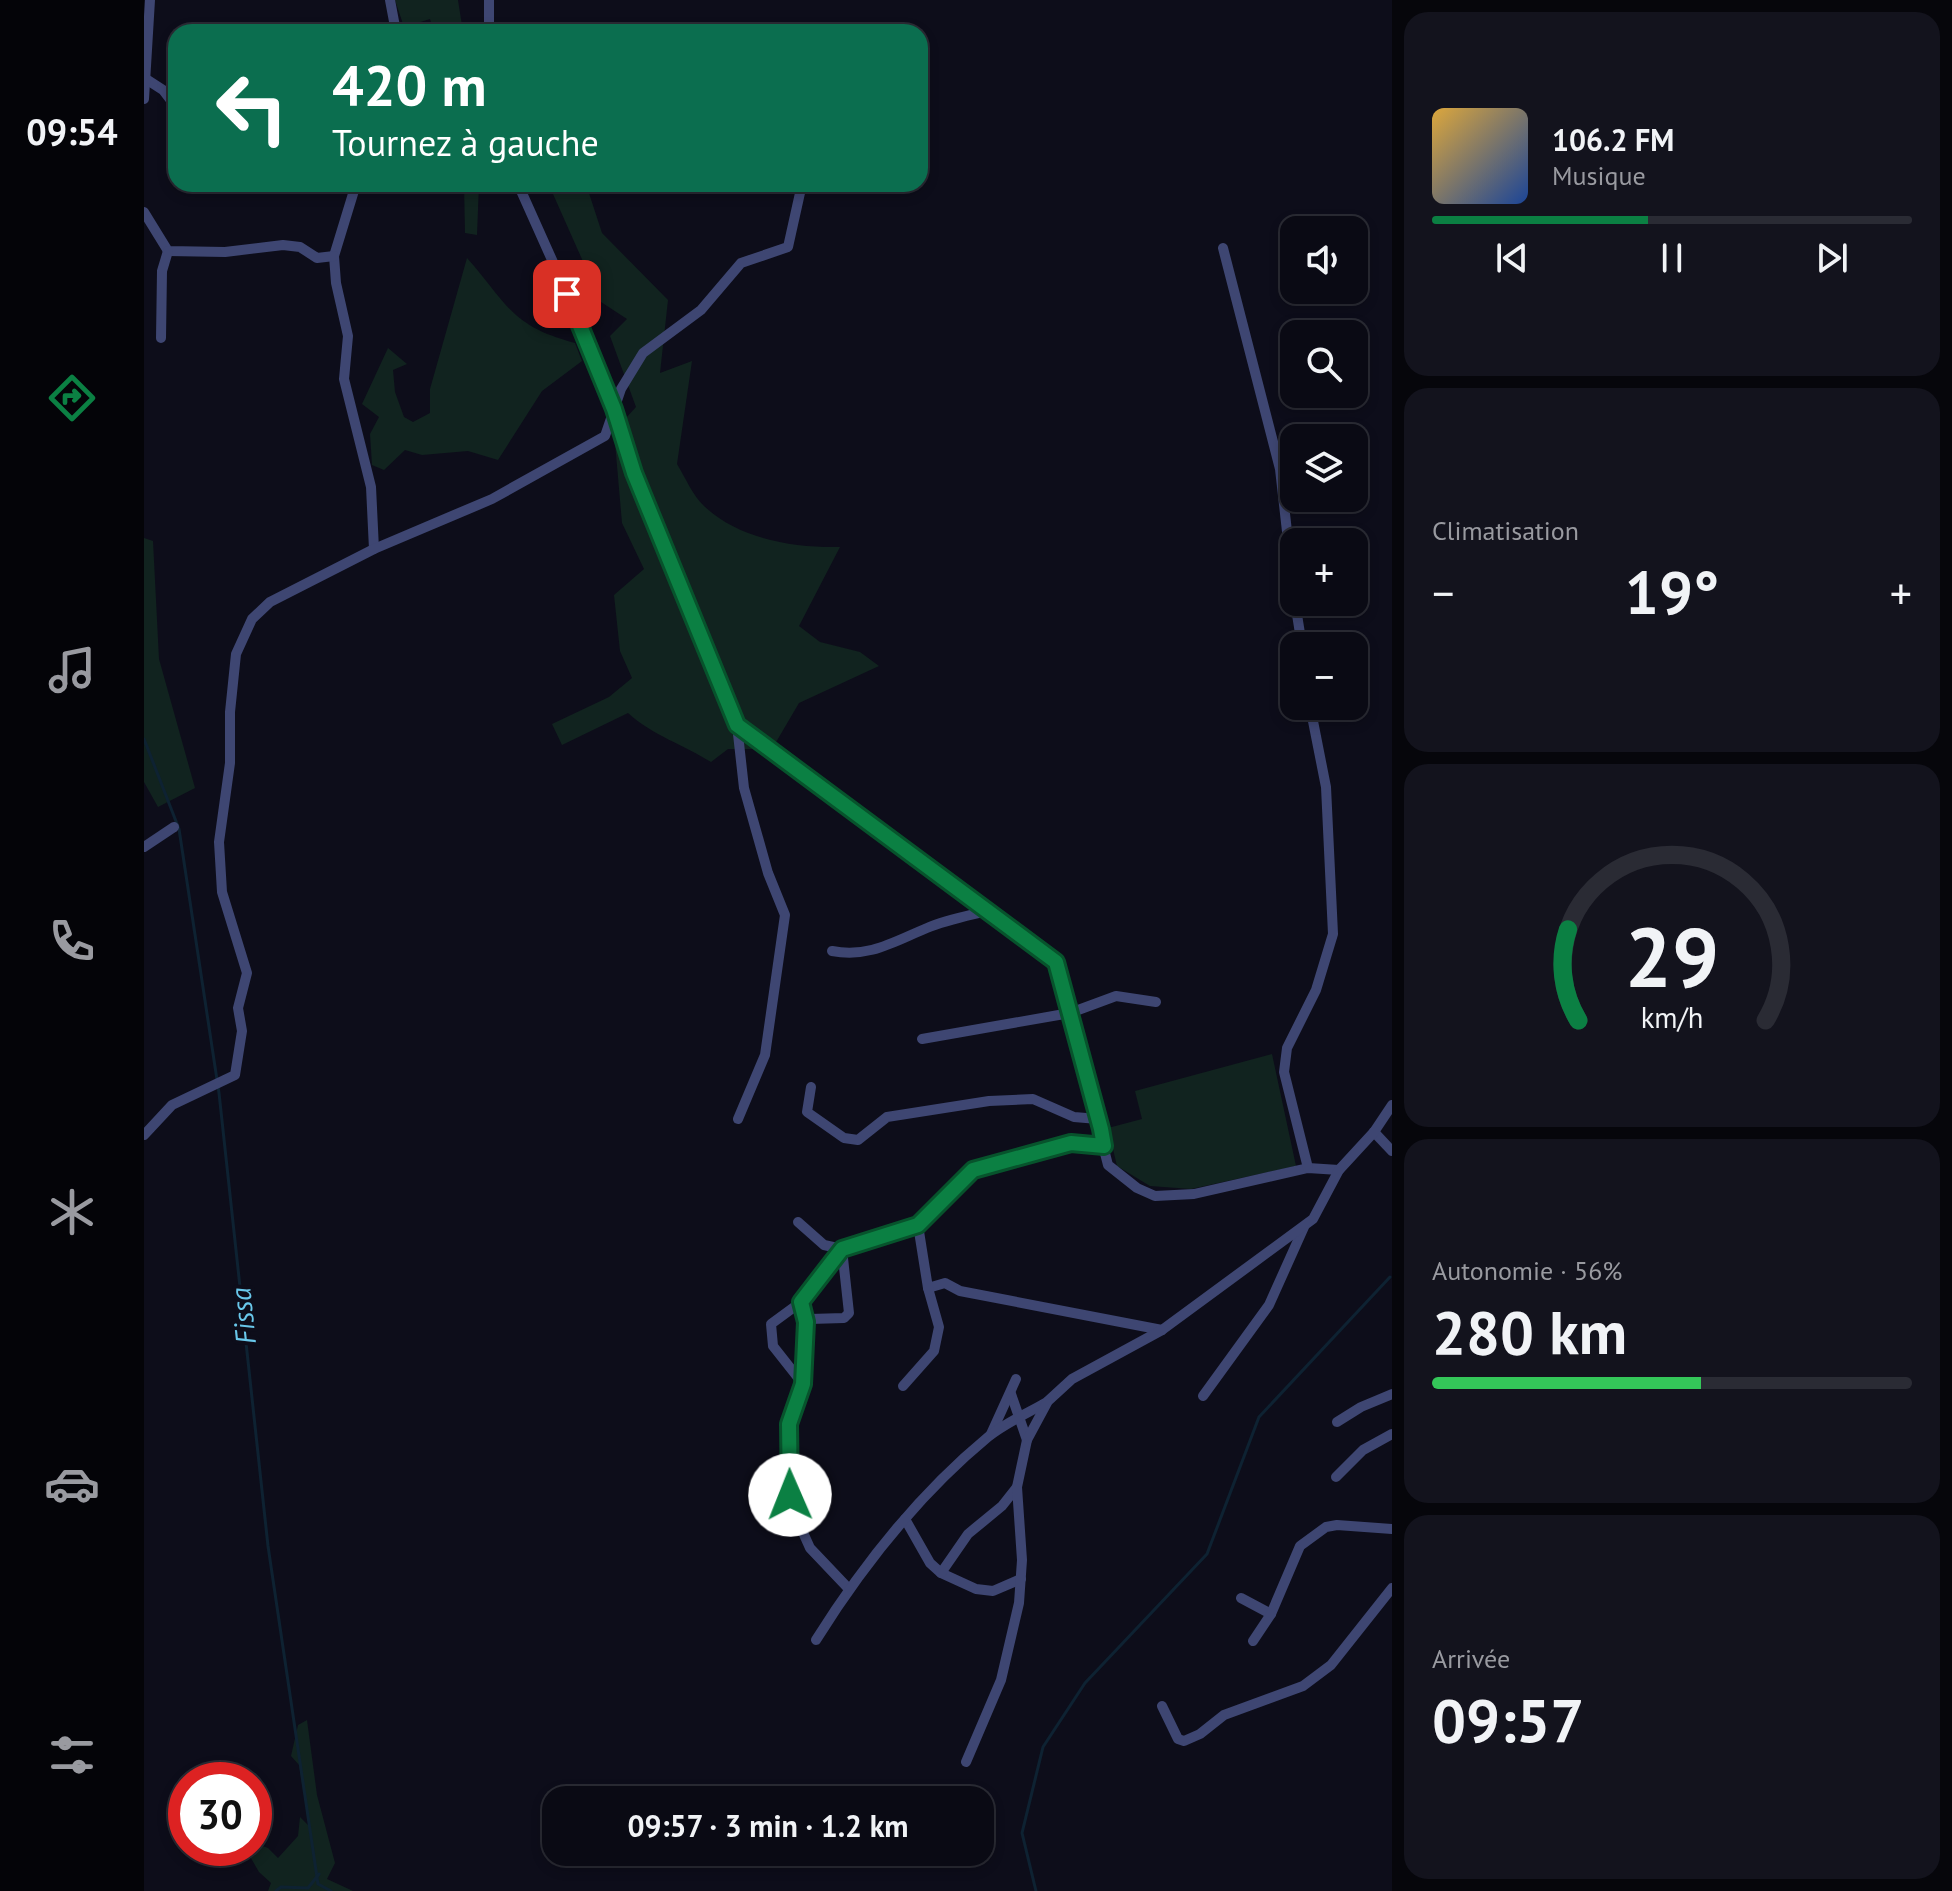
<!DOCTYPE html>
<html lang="fr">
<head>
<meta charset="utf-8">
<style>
	:root { --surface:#0a0a14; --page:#13131d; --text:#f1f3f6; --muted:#999aa0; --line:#2a2b34; --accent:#0b8043 }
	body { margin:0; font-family:"PT Sans",sans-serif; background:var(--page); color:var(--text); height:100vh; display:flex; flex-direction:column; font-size:30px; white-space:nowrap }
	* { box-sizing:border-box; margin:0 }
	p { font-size:26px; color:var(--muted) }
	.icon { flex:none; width:44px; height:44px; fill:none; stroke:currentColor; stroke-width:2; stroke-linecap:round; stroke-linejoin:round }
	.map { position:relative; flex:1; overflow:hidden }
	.panel { display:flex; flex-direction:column; gap:12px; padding:12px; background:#06060b; width:560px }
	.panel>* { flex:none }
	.guide { position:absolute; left:24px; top:24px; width:760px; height:168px; border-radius:24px; box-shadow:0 4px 12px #0003,0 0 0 2px var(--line); background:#0b6e4f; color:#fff; overflow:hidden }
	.fabs { position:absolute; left:1136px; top:216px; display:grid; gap:16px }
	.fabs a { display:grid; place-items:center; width:88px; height:88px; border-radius:16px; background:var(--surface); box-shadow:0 4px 12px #0003,0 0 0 2px var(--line); font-size:40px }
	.speed { position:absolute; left:24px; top:1762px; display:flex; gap:16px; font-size:40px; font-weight:700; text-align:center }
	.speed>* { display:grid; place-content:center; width:104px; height:104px; border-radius:50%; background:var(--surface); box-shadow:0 4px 12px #0003,0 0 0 2px var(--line); line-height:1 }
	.speed .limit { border:12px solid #d22; background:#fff; color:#111 }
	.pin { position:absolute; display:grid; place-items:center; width:68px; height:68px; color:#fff; margin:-34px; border-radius:16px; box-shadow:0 4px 12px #0006 }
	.me { position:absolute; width:88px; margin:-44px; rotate:359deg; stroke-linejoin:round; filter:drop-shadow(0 0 6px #0008) }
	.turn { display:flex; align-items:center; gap:28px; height:168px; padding:0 32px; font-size:36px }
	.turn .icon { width:104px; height:104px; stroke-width:2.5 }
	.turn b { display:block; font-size:56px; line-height:68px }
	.big { font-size:60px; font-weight:800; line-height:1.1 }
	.panel .card { flex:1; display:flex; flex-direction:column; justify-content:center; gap:12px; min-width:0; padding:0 28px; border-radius:24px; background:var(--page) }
	.panel .dial { align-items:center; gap:0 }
	.dial svg { height:208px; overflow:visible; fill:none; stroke:var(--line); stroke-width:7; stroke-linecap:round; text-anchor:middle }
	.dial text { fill:var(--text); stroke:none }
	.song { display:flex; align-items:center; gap:24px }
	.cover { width:96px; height:96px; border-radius:12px; background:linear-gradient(135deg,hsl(40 70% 55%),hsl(220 70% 35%)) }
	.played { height:8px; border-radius:4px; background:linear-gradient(90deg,var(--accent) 45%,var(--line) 45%) }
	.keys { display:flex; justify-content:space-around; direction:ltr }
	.heat { display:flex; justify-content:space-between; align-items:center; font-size:44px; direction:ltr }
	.charge { height:12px; border-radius:6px; background:linear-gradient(90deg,#34c759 56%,var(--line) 0) }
	.trip { position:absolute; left:398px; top:1786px; width:452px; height:80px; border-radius:24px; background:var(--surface); box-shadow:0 4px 12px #0003,0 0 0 2px var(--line); font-weight:800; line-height:80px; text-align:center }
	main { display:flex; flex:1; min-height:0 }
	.tab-bar { display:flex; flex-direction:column; width:144px; justify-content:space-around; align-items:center; background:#040408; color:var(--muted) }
	.tab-bar .icon { width:56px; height:56px }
	.tab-bar .selected { color:var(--accent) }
	.tab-bar b { font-size:36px; color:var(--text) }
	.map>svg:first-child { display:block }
</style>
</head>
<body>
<main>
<nav class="tab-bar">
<b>09:54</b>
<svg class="icon selected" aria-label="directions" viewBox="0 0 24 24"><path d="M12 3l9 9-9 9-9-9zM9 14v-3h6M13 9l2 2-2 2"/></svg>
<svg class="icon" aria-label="music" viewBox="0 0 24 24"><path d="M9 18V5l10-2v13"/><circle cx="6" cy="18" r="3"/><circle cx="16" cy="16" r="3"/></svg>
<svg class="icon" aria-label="phone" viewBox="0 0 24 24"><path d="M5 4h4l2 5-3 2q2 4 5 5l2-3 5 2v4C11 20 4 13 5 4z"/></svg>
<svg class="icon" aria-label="climate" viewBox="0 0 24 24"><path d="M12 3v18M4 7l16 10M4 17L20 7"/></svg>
<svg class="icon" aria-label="car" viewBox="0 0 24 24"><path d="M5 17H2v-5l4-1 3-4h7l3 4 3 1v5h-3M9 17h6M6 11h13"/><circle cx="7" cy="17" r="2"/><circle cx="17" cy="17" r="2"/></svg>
<svg class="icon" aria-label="filters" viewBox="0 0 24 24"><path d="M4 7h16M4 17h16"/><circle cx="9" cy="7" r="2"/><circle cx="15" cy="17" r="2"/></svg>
</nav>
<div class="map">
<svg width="1248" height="1891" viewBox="0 0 1248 1891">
	<rect width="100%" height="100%" fill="#0d0d1a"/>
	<g fill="#11231f">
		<path d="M251,0H314L319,32H290L286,19L260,27Z"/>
		<path d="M320,184H335L333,235L321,233Z"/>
		<path d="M442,184L458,233L524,300L516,373L548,361L533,464C541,477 549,496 560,506C595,539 649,548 696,547L655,626L676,642L716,652L735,666L655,703L628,749H584L567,762C540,745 508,735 484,713L418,745L408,724L465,697L488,678L476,651L470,595L500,569L478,523L470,431L492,407L466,336L483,319L457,302L405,185Z"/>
		<path d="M323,258C363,303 366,326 431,343L438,361L398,391L354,460L324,451L278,455L261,450L240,470L228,465L226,434L235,417L218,404L244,348L263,364L249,370L251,392L260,417L269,422L286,413V389Z"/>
		<path d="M0,538L9,541L15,659L51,788L14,807L0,782Z"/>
		<path d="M1128,1054L1152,1166L1047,1189L1006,1186L973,1166L964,1128L998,1119L991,1091Z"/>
		<path d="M163,1720L173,1795L191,1863L183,1879L209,1891H124L127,1883L115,1872L101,1848H110V1843L124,1848L134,1858L154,1836L156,1817L165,1826L155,1765L147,1756L154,1725Z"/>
	</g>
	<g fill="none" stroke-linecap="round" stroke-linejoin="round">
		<g stroke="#0e2232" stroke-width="3">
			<path d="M0,739L35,829L75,1093L124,1546L174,1884L187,1891"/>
			<path d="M132,1891L137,1887L164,1888L175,1874"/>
			<path d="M892,1891L878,1833L899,1747L941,1683L1063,1554L1115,1417L1246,1277"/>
		</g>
		<g stroke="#3e4672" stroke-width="10">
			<path d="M246,0L252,32"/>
			<path d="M345,0V32"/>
			<path d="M2,79L19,90L32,107"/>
			<path d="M0,99L6,0"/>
			<path d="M212,184L190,256L192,283L204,336L200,379L227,487L230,549"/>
			<path d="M374,184L434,318L470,409L490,473L593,725L912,962L964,1165L993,1188L1011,1196L1050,1194L1164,1168L1195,1170"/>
			<path d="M0,212L24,251L81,252L139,245L156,247L173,258L190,256"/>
			<path d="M1079,248L1136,469L1150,594"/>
			<path d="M17,338L18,271L24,251"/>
			<path d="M1151,602L1158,646"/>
			<path d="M593,725L600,788L624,873L641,915L621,1055L594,1119"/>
			<path d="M0,847L30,827"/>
			<path d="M688,951C725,958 749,942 783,928C802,920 823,916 843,911"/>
			<path d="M778,1039L926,1013L972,996L1012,1002"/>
			<path d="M667,1087L663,1112L700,1138L714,1140L743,1117L845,1101L889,1099L930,1117L954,1119"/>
			<path d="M1230,1132L1248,1151"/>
			<path d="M0,1135L28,1105L91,1075L98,1031L94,1008L103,973L78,892L75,842L86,763V712L92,654L108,619L126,602L230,549L348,499L461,436L477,389L499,353L557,310L597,263L644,247L658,184"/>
			<path d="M1164,1168L1140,1072L1143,1048L1172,990L1189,934L1182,787L1166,706"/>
			<path d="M654,1222L680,1245L698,1249L774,1225L829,1170L927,1143L960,1146"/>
			<path d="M784,1288L801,1283L816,1291L1018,1330"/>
			<path d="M662,1322L657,1302L698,1249"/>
			<path d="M659,1384L662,1322L666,1319L700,1318L705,1313L698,1249"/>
			<path d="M759,1386L790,1351L795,1327L784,1288L774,1225"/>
			<path d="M867,1394L883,1440"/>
			<path d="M1059,1396L1125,1305L1160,1227"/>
			<path d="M1193,1422L1217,1407L1248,1394"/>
			<path d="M847,1434L872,1379"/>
			<path d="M1192,1477L1219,1450L1248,1434"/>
			<path d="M646,1495L645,1424L659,1384L629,1346L627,1324L657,1302"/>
			<path d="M648,1508L666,1548L704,1588"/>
			<path d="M761,1519L786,1563L797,1573L832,1589L849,1591L877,1579"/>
			<path d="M797,1573L824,1534L858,1506L873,1487"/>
			<path d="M1097,1598L1127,1614"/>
			<path d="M672,1640C719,1565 775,1494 844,1437C861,1423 884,1413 903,1402"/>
			<path d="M1109,1641L1127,1614L1156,1546L1182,1527L1193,1525L1248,1529"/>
			<path d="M1018,1706L1034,1739L1040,1741L1056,1734L1080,1715L1159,1686L1187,1665L1248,1588"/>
			<path d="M822,1762L857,1680L875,1603L878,1560L873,1487L883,1440L904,1401L928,1379L1018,1330L1169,1219L1195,1170L1230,1132L1248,1105"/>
		</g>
	</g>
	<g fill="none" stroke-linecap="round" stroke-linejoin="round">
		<defs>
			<path id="route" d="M423,294L470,409L490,473L593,725L912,962L957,1129L960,1146L927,1143L829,1170L774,1225L698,1249L657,1302L662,1322L659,1384L645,1424L646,1495"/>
		</defs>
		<use href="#route" stroke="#07532c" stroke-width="20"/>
		<use href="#route" stroke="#0b8043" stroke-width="14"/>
	</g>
	<g text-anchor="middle" stroke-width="8" stroke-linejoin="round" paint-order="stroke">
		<g font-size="28" font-style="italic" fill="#69c7ea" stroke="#0d0d1a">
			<text transform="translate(99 1316) rotate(-96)" y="10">Fissa</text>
		</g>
	</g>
</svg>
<div class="fabs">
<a><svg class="icon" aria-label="sound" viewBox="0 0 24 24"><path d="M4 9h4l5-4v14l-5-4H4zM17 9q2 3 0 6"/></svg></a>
<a><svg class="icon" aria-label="search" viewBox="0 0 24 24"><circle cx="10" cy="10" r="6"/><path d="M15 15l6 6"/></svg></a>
<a><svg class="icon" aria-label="layers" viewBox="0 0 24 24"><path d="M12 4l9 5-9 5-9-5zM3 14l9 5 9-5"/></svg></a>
<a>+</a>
<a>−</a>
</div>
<div class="speed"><div class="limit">30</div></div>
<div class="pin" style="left:423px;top:294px;background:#d93025"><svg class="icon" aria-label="arrive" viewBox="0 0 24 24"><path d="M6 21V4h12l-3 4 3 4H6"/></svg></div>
<svg class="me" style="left:646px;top:1495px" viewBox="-20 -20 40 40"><circle r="19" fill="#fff"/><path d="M0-13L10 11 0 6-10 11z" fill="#0b8043"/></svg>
<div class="trip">09:57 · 3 min · 1.2 km</div>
<div class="guide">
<div class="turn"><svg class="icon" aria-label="left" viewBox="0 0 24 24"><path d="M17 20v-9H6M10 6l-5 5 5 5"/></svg><div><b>420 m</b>Tournez à gauche</div></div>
</div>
</div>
<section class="panel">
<div class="card">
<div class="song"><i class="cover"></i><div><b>106.2 FM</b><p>Musique</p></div></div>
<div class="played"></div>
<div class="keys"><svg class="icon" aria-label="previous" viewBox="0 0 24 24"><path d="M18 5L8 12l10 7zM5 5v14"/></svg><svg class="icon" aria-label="pause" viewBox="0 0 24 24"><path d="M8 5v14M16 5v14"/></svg><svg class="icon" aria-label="next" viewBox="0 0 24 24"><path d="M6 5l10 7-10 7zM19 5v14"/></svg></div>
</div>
<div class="card"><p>Climatisation</p>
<div class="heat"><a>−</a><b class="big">19°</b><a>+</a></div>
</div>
<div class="card dial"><svg viewBox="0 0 100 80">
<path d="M14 69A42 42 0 1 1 86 69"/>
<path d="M14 69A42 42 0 0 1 10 34" stroke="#0b8043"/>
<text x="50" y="56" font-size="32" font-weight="700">29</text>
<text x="50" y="72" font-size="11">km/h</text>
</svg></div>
<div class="card"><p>Autonomie · 56%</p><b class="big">280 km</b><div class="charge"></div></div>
<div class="card"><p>Arrivée</p><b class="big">09:57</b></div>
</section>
</main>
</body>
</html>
